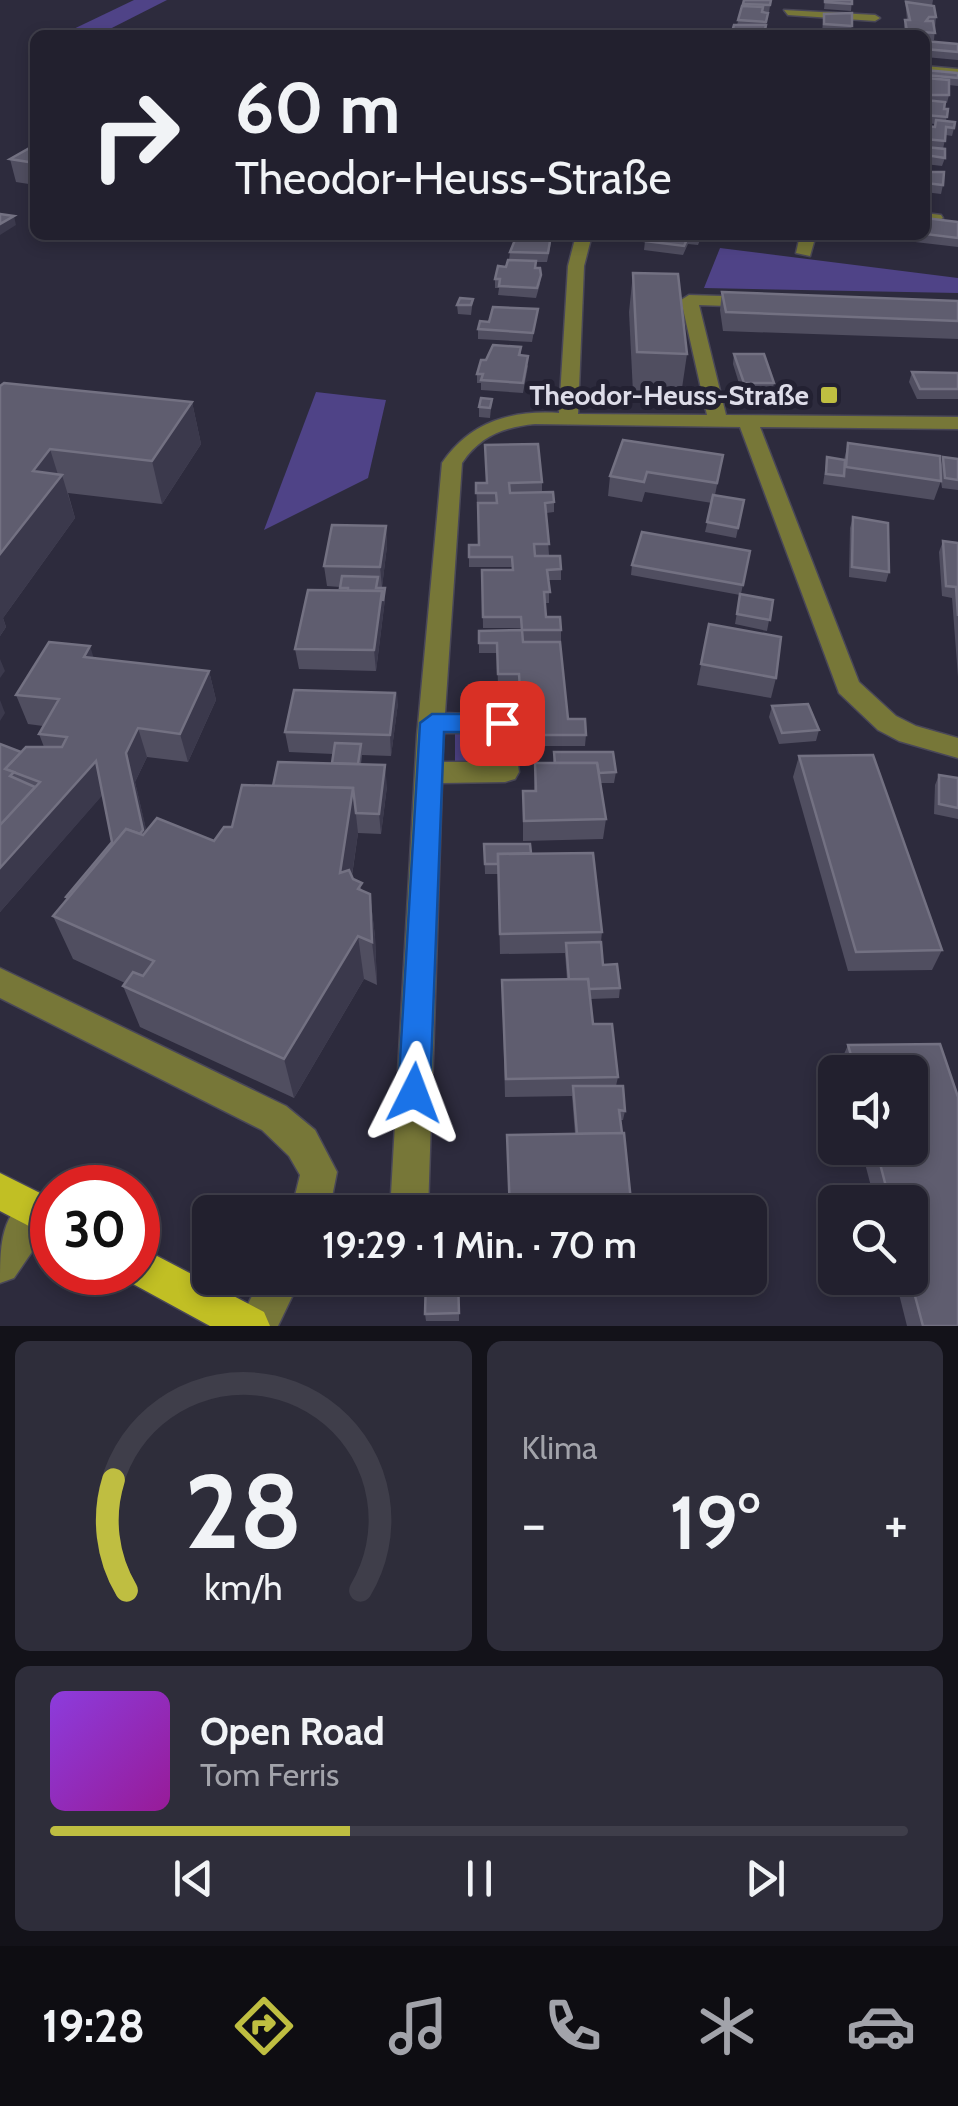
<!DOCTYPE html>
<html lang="de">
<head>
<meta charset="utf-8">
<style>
	:root { --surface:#22202e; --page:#2e2d3a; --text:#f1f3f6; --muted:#a2a3aa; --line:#3f3e4a; --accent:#bfbe41 }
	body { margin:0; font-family:Cabin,sans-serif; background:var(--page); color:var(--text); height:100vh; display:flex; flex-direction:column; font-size:38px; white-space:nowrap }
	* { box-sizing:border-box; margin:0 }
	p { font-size:32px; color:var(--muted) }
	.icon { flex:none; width:55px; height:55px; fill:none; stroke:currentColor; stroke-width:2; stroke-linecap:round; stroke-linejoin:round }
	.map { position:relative; height:1326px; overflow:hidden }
	.panel { display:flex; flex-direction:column; gap:15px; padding:15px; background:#131219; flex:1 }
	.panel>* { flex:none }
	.hud { position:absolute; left:30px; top:30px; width:900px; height:210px; border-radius:15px; box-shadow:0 5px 15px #0003,0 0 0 2px var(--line); background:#22202e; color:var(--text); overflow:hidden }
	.tools { position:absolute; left:818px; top:1055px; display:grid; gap:20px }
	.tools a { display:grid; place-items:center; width:110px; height:110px; border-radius:15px; background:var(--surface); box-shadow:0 5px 15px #0003,0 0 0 2px var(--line); font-size:50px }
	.speed { position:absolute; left:30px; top:1165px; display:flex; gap:20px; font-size:50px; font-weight:700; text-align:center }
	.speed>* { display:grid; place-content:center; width:130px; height:130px; border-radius:50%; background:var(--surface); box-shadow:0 5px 15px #0003,0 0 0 2px var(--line); line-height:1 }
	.speed .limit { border:15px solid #d22; background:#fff; color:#111 }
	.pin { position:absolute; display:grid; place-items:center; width:85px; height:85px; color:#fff; margin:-42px; border-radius:20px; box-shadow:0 5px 15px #0006 }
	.me { position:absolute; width:110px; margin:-55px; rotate:3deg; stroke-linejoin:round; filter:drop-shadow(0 0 8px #0008) }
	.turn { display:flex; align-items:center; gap:35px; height:210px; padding:0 40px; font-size:45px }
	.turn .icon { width:130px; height:130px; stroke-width:2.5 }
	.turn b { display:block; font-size:70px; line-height:85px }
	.big { font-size:75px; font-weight:600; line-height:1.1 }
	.panel .card { flex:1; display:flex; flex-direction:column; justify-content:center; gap:15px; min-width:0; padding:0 35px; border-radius:15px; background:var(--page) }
	.panel .dial { align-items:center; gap:0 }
	.dial svg { height:260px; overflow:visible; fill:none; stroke:var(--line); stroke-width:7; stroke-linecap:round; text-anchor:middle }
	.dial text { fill:var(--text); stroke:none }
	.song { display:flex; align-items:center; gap:30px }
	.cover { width:120px; height:120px; border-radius:15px; background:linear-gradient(135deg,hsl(270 70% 55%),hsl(300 70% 35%)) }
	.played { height:10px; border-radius:5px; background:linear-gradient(90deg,var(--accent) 35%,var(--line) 35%) }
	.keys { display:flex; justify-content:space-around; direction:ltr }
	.heat { display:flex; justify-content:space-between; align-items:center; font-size:55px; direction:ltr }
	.panel .tiles { flex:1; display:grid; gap:15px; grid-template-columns:1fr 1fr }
	.card:last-child { grid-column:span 2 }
	.trip { position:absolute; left:192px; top:1195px; width:575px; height:100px; border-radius:15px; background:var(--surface); box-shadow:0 5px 15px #0003,0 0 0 2px var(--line); font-weight:600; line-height:100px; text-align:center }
	.dock { display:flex; height:160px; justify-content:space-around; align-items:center; background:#0e0d12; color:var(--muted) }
	.dock .icon { width:70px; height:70px }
	.dock .on { color:var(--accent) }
	.dock b { font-size:45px; color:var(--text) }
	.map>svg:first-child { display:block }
</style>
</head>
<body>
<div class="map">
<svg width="958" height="1326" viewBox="0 0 958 1326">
	<rect width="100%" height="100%" fill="#2d2b3d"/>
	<g fill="#4f4387">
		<path d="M134,0H167L98,35H61Z"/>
		<path d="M720,248L958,278V293L704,288Z"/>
		<path d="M316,392L386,400L368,478L264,530Z"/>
		<path d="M455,733H492L493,762H455Z"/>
	</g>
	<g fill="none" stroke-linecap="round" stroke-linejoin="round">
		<defs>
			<g id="minor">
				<path d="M784,10L875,15L880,18L875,21L788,15Z"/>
				<path d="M925,66L958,69V75L925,72Z"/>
				<path d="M925,213L941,215L943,218L936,222L925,221Z"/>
				<path d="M576,235H592L584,266L578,414L707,415L681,300L689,295L754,297L762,302L754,307L699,305L726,415L958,417V429L760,427L859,682L896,716L916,726L958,738V758L899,741L878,730L839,693L740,427L535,424C504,427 480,436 462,463L445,713L511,716L519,772L515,779L505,782L442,783L428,1212H390L417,736L442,463C470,422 510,410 559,413L568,266ZM444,733H489L491,762H442Z"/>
				<path d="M800,235H816L810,256L796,253Z"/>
				<path d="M0,968L286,1106L315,1130L337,1172L329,1212H291L300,1175L289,1156L262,1130L0,998Z"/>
				<path d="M38,1192L51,1198V1224L14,1278L0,1283C0,1246 0,1209 38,1192Z"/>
				<path d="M261,1278H301L278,1326H237Z"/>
			</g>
			<g id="major">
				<path d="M0,1173L52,1199V1238L0,1211Z"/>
				<path d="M138,1246L264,1312L270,1326H210L124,1279L122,1272H138Z"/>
			</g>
		</defs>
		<use href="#minor" stroke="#494758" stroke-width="3"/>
		<use href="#major" stroke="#494758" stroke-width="3"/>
		<use href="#minor" fill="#777738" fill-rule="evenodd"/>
		<use href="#major" fill="#c1bf24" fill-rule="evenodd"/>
	</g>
	<g fill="#504e60">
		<path d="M744,0H771L769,12L763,11L768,13L764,35L737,25Z"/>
		<path d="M825,0H852L851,11L824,9Z"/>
		<path d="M905,0H933L932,6L936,17L934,40H925V35H905L904,26L905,20H907Z"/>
		<path d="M824,14L852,26L850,33L822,31Z"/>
		<path d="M925,41L958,44V60L925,57Z"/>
		<path d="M925,70L958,73V86L949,85V95L947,103H945L944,109H948L946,121L954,128L952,136L946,135L943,149L925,147V126L934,127L935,124L925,123Z"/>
		<path d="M35,145V185L16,182L10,159Z"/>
		<path d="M925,147L945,158L942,166L925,164Z"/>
		<path d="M925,172L943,185L941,194L925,192Z"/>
		<path d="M925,218L958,222V247L915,242L916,235H914H925Z"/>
		<path d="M648,235H702L698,245L688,244L683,255L644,250L645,241Z"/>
		<path d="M863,235H892L891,238Z"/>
		<path d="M551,243L547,262H536V268L541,275L540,284L536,298L498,295L499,288H495V279L506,267L509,260L510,252Z"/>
		<path d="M633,273L687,354L681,395L633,393L629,312Z"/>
		<path d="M722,292L958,301V339L723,331L720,310Z"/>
		<path d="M473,299L471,315L458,314L457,305Z"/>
		<path d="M538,309L532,342L478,339V329L489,322Z"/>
		<path d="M521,347V355L528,366L523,393L481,390V383H477V374L486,360Z"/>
		<path d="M734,354L774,383L772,393H742L733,364Z"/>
		<path d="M912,372L958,373V399H917L909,382Z"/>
		<path d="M0,386L192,402L201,444L162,504L68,493L75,518L3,618L6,627L0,636Z"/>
		<path d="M492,399L490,418L479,417V407Z"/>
		<path d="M848,443L941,465L943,457L958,459V490L942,488L941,481L934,500L823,484L827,457L844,460Z"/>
		<path d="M723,455L715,495L744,500L736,538L705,532L712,503L645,492L642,502L608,496L610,476Z"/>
		<path d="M542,482V492L554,502V512L546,513L549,555H535V556L561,569V580H549V603H545L546,617L561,630V641H523L568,719L586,735L585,746H539L538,730H522L519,685H498L497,653H479V631L521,630V628H483L482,570H512V567H469V545H479L476,483Z"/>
		<path d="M853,517L889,572L886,582L849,577L850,528Z"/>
		<path d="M386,526L387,546L382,587L378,588H385V599L376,671L299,669L295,649L340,590V587L327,586L324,566Z"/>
		<path d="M943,541L958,543V677L952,598L942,596L939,552Z"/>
		<path d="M750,551L741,594L773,600L767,631L735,624L740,595L631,575L632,565Z"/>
		<path d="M709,624L776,678L771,698L697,685Z"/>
		<path d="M94,658L209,671L216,700L188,762L147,757L135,782L146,830L214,841L232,827L273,786L332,763L333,754L289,752L285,732L398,703L391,756L362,755L361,764L387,786L381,834L358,833L352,876L363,891L370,894L375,937L377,985L364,979L294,1098L140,1027L123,986L125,983L73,959L53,916L67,899L66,897L112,842L103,794L0,912V744L21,752L44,747L39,734L43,726L28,724L16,695Z"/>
		<path d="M772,706L819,730L816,741L779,744L769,717Z"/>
		<path d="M554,752L616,772L614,783H600L606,819L603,839L523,841V791H534L535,763H553Z"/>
		<path d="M799,756L942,950L932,970L848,971L793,777Z"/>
		<path d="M939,775L958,778V819L934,814L935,785Z"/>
		<path d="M484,844L531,853L602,932L601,942L603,965L620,988L619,998L590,999L593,1024L618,1077L616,1086L625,1111L623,1120H620L631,1201L629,1212H509L507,1135L575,1134L572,1096L505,1097L502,980H567L565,953L500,954L498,874H485Z"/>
		<path d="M940,1044L958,1097V1326H907L895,1278H910V1202H875L861,1148H910V1072H842L840,1063L848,1045Z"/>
		<path d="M459,1278V1321H426L425,1314Z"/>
		<path d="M512,1278H624L622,1285L512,1287Z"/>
	</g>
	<g fill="#3b394c">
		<path d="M14,216L16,225L0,235V224Z"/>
		<path d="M192,402L201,444L162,504L152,461Z"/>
		<path d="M50,449L59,478L62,475L75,518L3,618L6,627L0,636V554L33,471Z"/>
		<path d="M386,526L387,546L382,587L380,567Z"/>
		<path d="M385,588V599L376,671L374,650L382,591Z"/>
		<path d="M90,646L99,675L84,657Z"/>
		<path d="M0,659L5,671L0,678Z"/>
		<path d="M209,671L216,700L188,762L180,734Z"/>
		<path d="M395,693H397L398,703L391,756L390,735Z"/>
		<path d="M0,700L5,713L0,721Z"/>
		<path d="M138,728L147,757L135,782L153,858L82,904L143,830L126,753Z"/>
		<path d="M96,761L107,790L0,912V868Z"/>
		<path d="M385,765L387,786L381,834L379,814Z"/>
		<path d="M353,788L358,833L346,916L340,873Z"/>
		<path d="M370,894L375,937L377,985L372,942Z"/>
		<path d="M358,936L364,979L294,1098L284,1059Z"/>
	</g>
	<g fill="#5f5d6f" stroke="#737182" stroke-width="2.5">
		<path d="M744,0H771L770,5L743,4Z"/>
		<path d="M825,0H852V4L825,2Z"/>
		<path d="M906,2L934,6L936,17H929L926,21H933L935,33L907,31L905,20H910Z"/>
		<path d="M742,6L763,7L762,12L768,13L766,22L738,20Z"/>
		<path d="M852,13V26L824,24V14Z"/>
		<path d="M734,25H766L764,35H731Z"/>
		<path d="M808,31L851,34V35H808Z"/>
		<path d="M925,41L958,44V52L925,49Z"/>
		<path d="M925,70L958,73V78L925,75Z"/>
		<path d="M925,78L949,80V95H925Z"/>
		<path d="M925,100L945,102L944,109H948L947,117L925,115Z"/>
		<path d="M936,120L955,122L954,128L946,127L945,141L925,139V126L935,127Z"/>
		<path d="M35,145V163L10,159Z"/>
		<path d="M925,147L945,149V158L925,155Z"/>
		<path d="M925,172H944L943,185L925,183Z"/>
		<path d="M0,214L14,216L0,224Z"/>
		<path d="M925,218L958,222V238L925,234Z"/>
		<path d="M517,235H551L548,253L510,252Z"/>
		<path d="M648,235H689L684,246L645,241Z"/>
		<path d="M508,260L536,261L535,268H540L541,275L537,288L499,286L500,279H495L498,266L506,267Z"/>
		<path d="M633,273L678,274L687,354L637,352Z"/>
		<path d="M722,292L958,301V321L726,312Z"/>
		<path d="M460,298L473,299L471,305H457Z"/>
		<path d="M493,307L538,309L533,333L478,329L480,321L489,322Z"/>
		<path d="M493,345L521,347L519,355L528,356L523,383L481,380L483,374H477L481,360H486Z"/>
		<path d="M734,354H764L774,383H744Z"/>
		<path d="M912,372L958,373V389H920Z"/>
		<path d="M4,383L192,402L152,461L50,449L33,471L62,475L0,554V386Z"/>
		<path d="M481,398L492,399L490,408L479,407Z"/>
		<path d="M623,440L723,455L717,483L647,472L644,482L610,476Z"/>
		<path d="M848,443L940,456L941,481L846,467Z"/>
		<path d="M538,444L542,482L509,483L510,493L553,492L554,502L545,503L549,544H534L535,556H560L561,569L547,570L550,592H544L546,617H560L561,630H522L521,617H483L482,570H513L512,557H469V545H479L478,503H497L496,493H476V483H487L485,445Z"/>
		<path d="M827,457L845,460L844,476L826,474Z"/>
		<path d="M943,457L958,459V480L945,478Z"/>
		<path d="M713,495L744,500L738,528L707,522Z"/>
		<path d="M853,517L888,523L889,572L852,567Z"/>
		<path d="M332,525L386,526L380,567L324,566Z"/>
		<path d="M642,532L750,551L743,585L632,565Z"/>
		<path d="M943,541L958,543V616L956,587L946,586Z"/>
		<path d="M342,576L378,577L376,588H385L383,601L382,591H348V588H340Z"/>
		<path d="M308,590L382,591L374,650L295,649Z"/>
		<path d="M740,594L773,600L770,620L737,614Z"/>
		<path d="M709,624L781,637L776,678L701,664Z"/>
		<path d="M522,630L523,642H560L568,719H585L586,735H540L538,720H522L519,674H498L497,643H479V631Z"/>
		<path d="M49,642L90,646L84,657L209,671L180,734L138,728L126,753L143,830L140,834L126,829L69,898L66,897L112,842L96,761L0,868V825L40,782L5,769L26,747H62L67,737L39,734L59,699L16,695Z"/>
		<path d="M294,690L395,693L390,735L285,732Z"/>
		<path d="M808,704L819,730L782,733L772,706Z"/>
		<path d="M335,743L361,744L358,764L332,763Z"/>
		<path d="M0,744L21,752L5,769L14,772L10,776L35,787L0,825Z"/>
		<path d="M554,752H613L616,772L599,773L597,763H555Z"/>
		<path d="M873,755L942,950L856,952L799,756Z"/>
		<path d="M278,762L385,765L379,814L356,813L353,788L273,786Z"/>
		<path d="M535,763H597L606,819L524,821L523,791H536Z"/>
		<path d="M939,775L958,778V808L939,804Z"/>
		<path d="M242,785L353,788L340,873L349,870L353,879L362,883L358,889L370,894L372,942L358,936L284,1059L123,986L133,972L143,976L154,961L53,916L126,829L143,835L157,818L214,841L224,827H232Z"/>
		<path d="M484,844H530L531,853L498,854V864H485Z"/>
		<path d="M593,853L602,932L500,934L498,854Z"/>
		<path d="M601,942L603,965L617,964L620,988L589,989L588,979L569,980L566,943Z"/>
		<path d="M588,979L593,1024H612L618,1077L506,1079L502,980Z"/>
		<path d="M940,1044L958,1097V1326H923L910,1277V1202H890L876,1148H910V1072H856L848,1045Z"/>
		<path d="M573,1086H623L625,1111L619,1110L622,1133L577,1134Z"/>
		<path d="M624,1133L631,1201L618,1202L620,1212H510L507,1135Z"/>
		<path d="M426,1278H458L459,1313L425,1314Z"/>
	</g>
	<path fill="#1a73e8" stroke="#114b97" stroke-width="2.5" d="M432,714H502L514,723L502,732H444L430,1093L425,1104L414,1108L403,1104L398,1093L420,723Z"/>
	<rect fill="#bfbe41" stroke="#232132" stroke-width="4" x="819" y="385" width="20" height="20" rx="5"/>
	<g text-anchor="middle" stroke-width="10" stroke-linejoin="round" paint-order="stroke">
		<g font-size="28" font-weight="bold" fill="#dddce8" stroke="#232132" text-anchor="end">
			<text x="809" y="405">Theodor-Heuss-Straße</text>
		</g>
	</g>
</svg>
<div class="tools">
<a><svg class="icon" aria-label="sound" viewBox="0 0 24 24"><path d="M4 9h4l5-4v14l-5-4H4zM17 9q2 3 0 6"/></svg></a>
<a><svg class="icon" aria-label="search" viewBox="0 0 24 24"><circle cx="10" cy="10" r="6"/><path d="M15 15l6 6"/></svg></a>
</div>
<div class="speed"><div class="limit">30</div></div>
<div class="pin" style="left:502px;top:723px;background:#d93025"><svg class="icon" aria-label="arrive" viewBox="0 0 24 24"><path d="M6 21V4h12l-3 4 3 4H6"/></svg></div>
<svg class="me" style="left:414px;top:1093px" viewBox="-20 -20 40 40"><path d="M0-17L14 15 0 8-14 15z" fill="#1a73e8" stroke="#fff" stroke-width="4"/></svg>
<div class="trip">19:29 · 1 Min. · 70 m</div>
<div class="hud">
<div class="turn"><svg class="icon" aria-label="right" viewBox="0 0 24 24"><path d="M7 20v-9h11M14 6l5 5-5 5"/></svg><div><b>60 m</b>Theodor-Heuss-Straße</div></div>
</div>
</div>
<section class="panel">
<div class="tiles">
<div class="card dial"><svg viewBox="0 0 100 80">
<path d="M14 69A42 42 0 1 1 86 69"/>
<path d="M14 69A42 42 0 0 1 10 35" stroke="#bfbe41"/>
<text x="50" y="56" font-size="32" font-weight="700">28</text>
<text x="50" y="72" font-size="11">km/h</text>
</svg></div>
<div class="card"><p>Klima</p>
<div class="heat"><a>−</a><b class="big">19°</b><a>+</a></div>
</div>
<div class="card">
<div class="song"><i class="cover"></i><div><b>Open Road</b><p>Tom Ferris</p></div></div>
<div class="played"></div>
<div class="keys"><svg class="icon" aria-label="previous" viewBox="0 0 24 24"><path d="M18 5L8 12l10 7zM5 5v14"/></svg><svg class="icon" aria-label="pause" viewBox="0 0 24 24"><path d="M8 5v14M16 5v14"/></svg><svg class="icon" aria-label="next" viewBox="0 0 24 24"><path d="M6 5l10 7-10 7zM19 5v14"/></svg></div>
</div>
</div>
</section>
<nav class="dock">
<b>19:28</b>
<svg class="icon on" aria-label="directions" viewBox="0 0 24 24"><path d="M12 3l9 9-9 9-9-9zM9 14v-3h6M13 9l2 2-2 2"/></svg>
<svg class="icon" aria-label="music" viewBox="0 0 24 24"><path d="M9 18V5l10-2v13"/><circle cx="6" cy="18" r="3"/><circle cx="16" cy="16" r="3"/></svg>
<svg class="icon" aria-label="phone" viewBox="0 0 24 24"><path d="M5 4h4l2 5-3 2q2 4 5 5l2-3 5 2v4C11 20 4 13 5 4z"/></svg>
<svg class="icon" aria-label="climate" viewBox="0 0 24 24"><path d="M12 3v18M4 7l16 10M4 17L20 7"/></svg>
<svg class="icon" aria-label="car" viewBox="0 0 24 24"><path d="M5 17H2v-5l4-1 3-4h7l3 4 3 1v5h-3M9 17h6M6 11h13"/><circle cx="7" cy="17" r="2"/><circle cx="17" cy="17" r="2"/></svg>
</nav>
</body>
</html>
